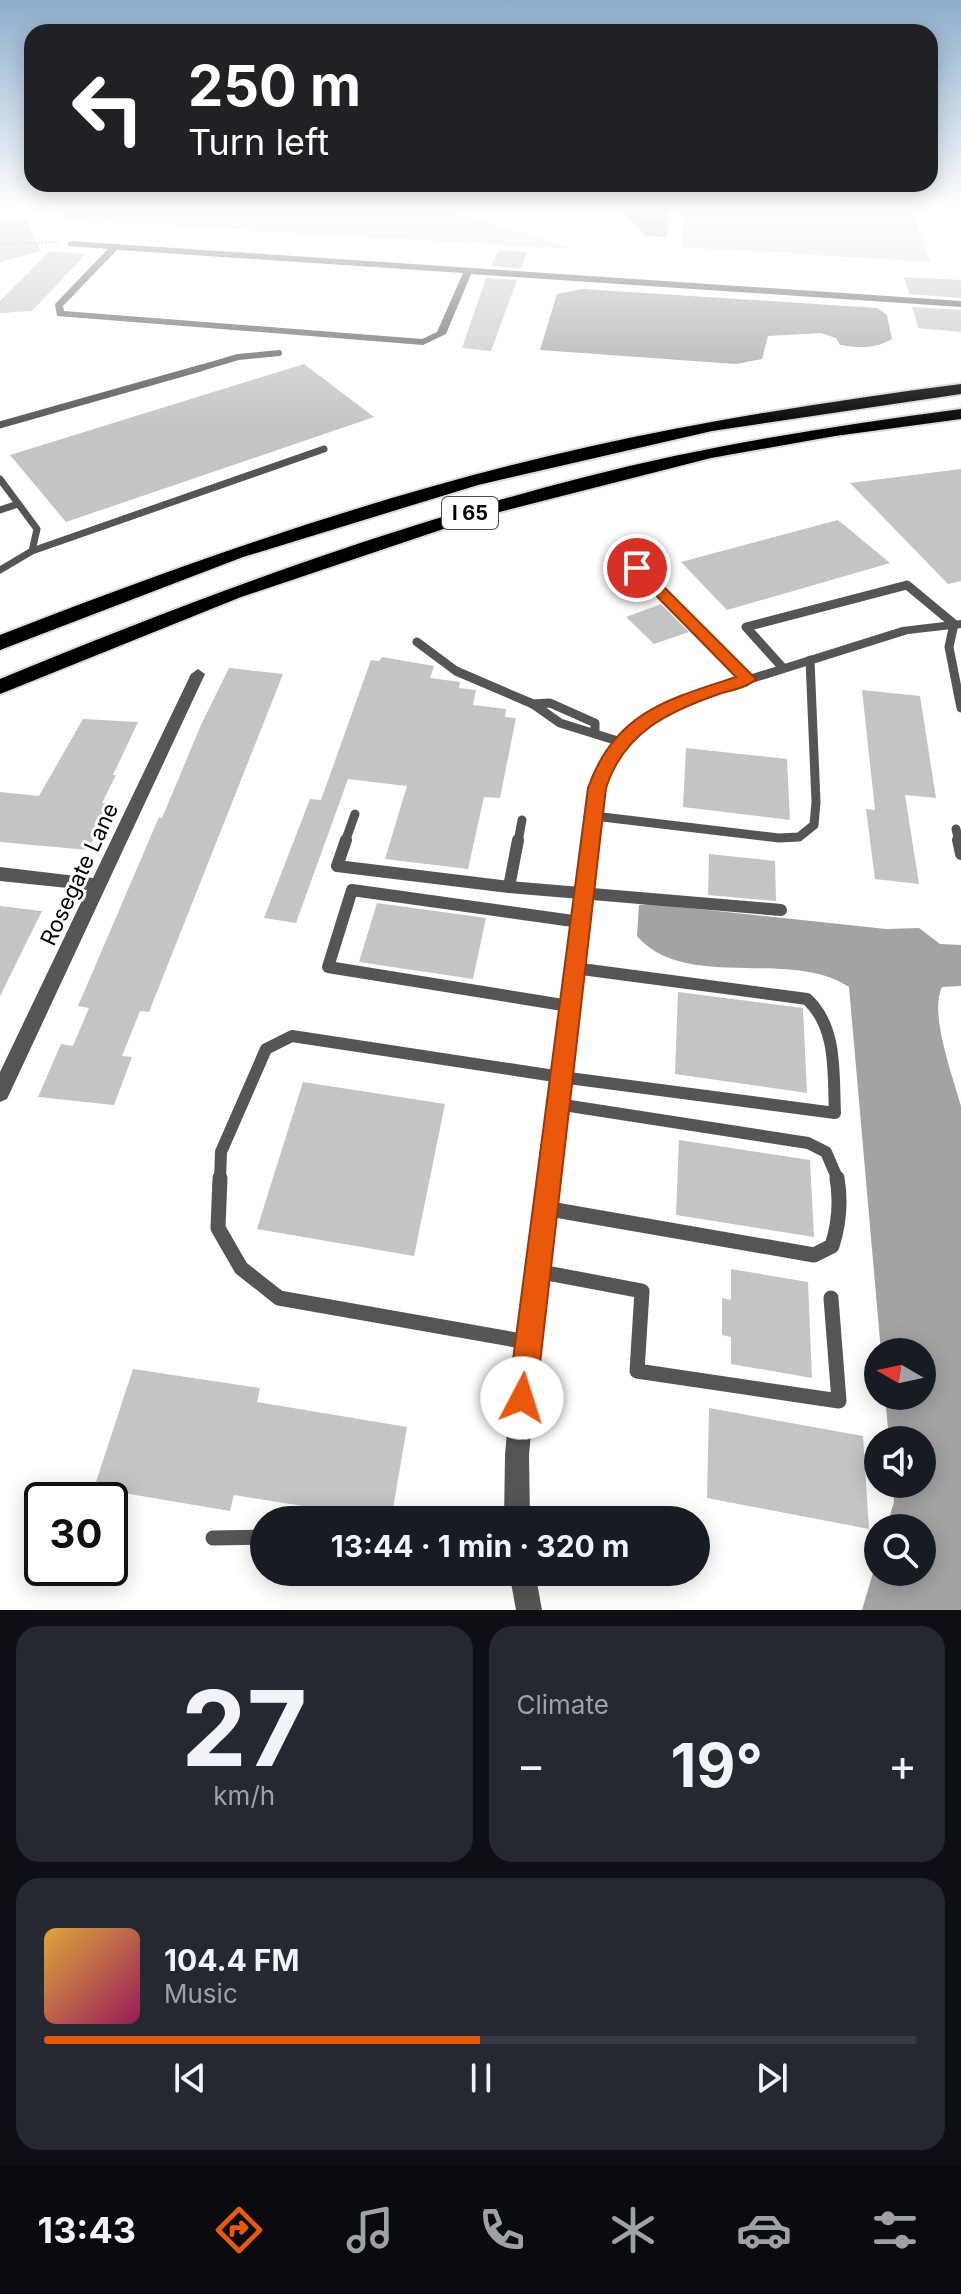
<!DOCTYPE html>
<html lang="en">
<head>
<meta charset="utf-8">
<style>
	:root { --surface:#171b24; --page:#242831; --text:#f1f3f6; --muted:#9ea1a6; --line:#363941; --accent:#ea580c }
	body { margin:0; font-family:Inter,sans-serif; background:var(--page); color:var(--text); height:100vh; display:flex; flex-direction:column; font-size:30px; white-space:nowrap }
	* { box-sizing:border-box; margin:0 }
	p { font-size:26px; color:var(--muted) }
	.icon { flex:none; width:44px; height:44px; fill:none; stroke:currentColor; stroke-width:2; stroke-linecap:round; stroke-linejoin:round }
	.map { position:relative; height:1610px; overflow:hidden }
	.panel { display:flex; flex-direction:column; gap:16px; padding:16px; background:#0d0f14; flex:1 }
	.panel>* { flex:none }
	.guide { position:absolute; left:24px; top:24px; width:914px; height:168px; border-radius:24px; box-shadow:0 4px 20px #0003; background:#202124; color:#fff; overflow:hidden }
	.needle { width:52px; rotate:279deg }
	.buttons { position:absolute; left:864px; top:1338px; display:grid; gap:16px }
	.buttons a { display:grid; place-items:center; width:72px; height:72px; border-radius:50%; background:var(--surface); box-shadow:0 4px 20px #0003; font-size:40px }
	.speed { position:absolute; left:24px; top:1482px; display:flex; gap:16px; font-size:40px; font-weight:700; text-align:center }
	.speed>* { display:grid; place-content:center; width:104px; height:104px; border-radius:50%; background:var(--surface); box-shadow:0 4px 20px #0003; line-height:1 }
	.speed .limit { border:4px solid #111; border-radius:12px; background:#fff; color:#111 }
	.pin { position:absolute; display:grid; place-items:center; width:68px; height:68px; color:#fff; margin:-34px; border:4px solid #fff; border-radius:50%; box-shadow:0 2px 8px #0007 }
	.me { position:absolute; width:88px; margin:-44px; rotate:5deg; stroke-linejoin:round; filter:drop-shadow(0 0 6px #0008) }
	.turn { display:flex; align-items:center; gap:28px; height:168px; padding:0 32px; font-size:36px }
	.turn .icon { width:104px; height:104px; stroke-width:2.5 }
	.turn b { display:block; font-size:56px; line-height:68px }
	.big { font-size:60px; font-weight:700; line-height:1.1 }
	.panel .tile { flex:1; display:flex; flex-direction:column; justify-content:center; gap:12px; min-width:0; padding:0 28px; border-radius:24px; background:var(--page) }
	.panel .dial { align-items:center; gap:0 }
	.dial b { font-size:104px; line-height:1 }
	.song { display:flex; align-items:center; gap:24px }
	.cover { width:96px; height:96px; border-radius:12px; background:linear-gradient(135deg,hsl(40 70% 55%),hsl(330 70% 35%)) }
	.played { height:8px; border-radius:4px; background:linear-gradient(90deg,var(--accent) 50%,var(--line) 50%) }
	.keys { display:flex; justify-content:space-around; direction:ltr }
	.heat { display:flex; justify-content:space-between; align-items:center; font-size:44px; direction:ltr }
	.panel .tiles { flex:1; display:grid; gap:16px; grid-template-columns:1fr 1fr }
	.tile:last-child { grid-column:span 2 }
	.trip { position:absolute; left:250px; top:1506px; width:460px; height:80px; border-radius:40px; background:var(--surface); box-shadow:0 4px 20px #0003; font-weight:700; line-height:80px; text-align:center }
	.dock { display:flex; height:128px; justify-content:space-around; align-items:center; background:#090b0e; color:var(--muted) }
	.dock .icon { width:56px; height:56px }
	.dock .current { color:var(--accent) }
	.dock b { font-size:36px; color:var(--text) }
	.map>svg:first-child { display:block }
</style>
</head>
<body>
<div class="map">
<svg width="961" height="1610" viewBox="0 0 961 1610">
	<rect width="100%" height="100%" fill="#fff"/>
	<g fill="#dcdcdc">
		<path d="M71,206H436L572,249L60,219Z"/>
		<path d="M684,206H910L931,262L682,247Z"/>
	</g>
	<g fill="#a3a3a3">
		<path d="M617,206H669L667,237L646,236Z"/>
		<path d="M583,289L877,308L887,315L892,339C875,349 859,348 840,345L836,338L821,333L768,336L762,359L736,364L540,350L557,294Z"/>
		<path d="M651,904L886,929L919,928L940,944L961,945V986L942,987C929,1013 953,1077 961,1106V1610H862L878,1556V1572H922V1528H886L894,1502L892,1484H922V1440H889L885,1396H922V1352H881L849,987C791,948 685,992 637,936L639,905Z"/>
	</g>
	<g fill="#c4c4c4">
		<path d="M17,218L26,221L41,251L0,262V220Z"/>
		<path d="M498,250L527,252L521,268L491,266Z"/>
		<path d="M50,251L86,254L32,311L0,313V301Z"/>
		<path d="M904,277L961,280V298L909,294Z"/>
		<path d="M486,278L517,280L491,351L462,348Z"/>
		<path d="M912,307L961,310V332L918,328Z"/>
		<path d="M304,364L374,417L66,522L10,455Z"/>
		<path d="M961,469V581L948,584L850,483Z"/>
		<path d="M838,520L890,563L727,610L681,562Z"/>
		<path d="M661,604L689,632L654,644L626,617Z"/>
		<path d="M382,657L434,666L430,678L460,682L459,688L476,690L473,705L506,709L505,717L516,718L500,798L484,797L468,869L385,859L407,786L348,779L296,923L264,918L310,799L321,800L371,660L379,661Z"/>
		<path d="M229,668L283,674L149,1012L140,1011L122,1056L132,1057L114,1105L38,1097L61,1044L73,1046L89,1008L78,1006L159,817L162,818L201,725Z"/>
		<path d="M862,690L920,696L936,798L905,795L919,884L875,879L866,809L875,810Z"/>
		<path d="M83,719L138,722L113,775H116L102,803L109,804L108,811L88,850L0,842V792L39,796Z"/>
		<path d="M686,748L787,759L790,820L683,807Z"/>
		<path d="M709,854L775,861L776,901L708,895Z"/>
		<path d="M377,903L486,918L473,979L359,962Z"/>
		<path d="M0,906L42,911L0,996Z"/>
		<path d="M678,992L803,1008L807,1093L675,1074Z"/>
		<path d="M303,1082L445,1104L414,1256L257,1229Z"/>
		<path d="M679,1140L810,1160L814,1237L676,1215Z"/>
		<path d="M731,1269L808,1282L812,1378L731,1364V1337L722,1335V1298L731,1300Z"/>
		<path d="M133,1369L260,1388L257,1402L407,1427L391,1520L234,1495L230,1511L94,1488Z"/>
		<path d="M709,1408L863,1436L869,1529L707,1498Z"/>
	</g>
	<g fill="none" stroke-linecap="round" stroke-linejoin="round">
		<defs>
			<g id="motorway">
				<path d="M961,384V394L712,431L478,485L243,557L0,650V635C193,560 389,491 592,446C714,419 837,400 961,384Z"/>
				<path d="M961,409V419L835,436L711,458L476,518L241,597L0,694V679C191,600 384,528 585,477C709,445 834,426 961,409Z"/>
			</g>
		</defs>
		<use href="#motorway" stroke="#dbdbdb" stroke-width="4"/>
		<path stroke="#777" stroke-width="2" stroke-dasharray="1 2" stroke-linecap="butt" d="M0,244L60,242"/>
		<path stroke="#555" stroke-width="6" d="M194,370L238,357L279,353"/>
		<g stroke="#555" stroke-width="7">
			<path d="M0,425L201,368"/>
			<path d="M0,479L37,529L32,551L0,570"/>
			<path d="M0,510L18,504"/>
			<path d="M32,551L324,449"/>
			<path d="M637,568L646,577"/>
		</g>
		<g stroke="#555" stroke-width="9">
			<path d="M644,575L748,679"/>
			<path d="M417,642L456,671L533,704"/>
			<path d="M783,668L746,627L907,585L954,624L949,647L961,708"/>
			<path d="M595,731V723L550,703L533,704L560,723L621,742"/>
			<path d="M594,816L779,838L799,837L814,825L816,802L810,660"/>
			<path d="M956,829L959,842"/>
			<path d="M345,842L355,814"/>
			<path d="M518,842L522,820"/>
		</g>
		<g stroke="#555" stroke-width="12">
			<path d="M346,840L337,866L509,887L781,910"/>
			<path d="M958,840L961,854"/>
			<path d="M509,887L518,840"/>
			<path d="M569,1006L328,967L352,890L580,922"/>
			<path d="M557,1104L808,1143L826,1152L838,1180"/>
			<path d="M220,1180L221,1152L266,1049L292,1036L561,1077L835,1113C833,1074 838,1028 807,999L574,968"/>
		</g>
		<g stroke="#555" stroke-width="15">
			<path d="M220,1178L218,1228L241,1268L279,1298L527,1342"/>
			<path d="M544,1208L814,1255L832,1246C839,1224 841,1201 837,1178"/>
			<path d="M536,1271L642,1291L637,1371L839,1401L831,1298"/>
			<path d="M213,1538L264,1537"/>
		</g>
		<g fill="#555" fill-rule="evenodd">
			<path d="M71,241L961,301V307L471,274L446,334L423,345L57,316L55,304L108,249L68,246V242ZM117,250L463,273L437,332L422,339L64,311L63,306Z"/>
			<path d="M961,620V628L908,634L676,707C642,728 618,750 605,788L539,1342L529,1455L530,1520H504L505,1455L515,1342L589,788C604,745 627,724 666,701L902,627Z"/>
			<path d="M198,669L205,674L7,1099L0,1102V1072L87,890L0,881V867L93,878L191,674Z"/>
			<path d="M509,1572H535L542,1610H516Z"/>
		</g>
		<use href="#motorway" fill="#000" fill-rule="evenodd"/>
	</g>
	<linearGradient id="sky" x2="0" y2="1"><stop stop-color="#8cadcc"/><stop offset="0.48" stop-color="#fff"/><stop offset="1" stop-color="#fff" stop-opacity="0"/></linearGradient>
	<rect width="961" height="431" fill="url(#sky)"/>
	<path fill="#ea580c" stroke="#983908" stroke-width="2" d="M632,565H642L756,679C748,687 733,690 722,693C669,711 624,732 606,788L536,1398L532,1408L522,1412L512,1408L508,1398L588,788C614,713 668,699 736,677L632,571Z"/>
	<g text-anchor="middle" stroke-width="6" stroke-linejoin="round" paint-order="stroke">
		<rect fill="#fff" stroke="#4c4c4c" stroke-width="2" x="442" y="497" width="56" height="32" rx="6"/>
		<g font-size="20" font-weight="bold" fill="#000">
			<text x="470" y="520">I 65</text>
		</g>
		<g font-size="22" fill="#000" stroke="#fff">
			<text transform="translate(79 874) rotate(-65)" y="8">Rosegate Lane</text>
		</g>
	</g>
</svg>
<div class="buttons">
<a><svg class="needle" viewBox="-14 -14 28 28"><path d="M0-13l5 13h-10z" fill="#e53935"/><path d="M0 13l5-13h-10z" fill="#9ea1a6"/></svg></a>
<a><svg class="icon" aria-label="sound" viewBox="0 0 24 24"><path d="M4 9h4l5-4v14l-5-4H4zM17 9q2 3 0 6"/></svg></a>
<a><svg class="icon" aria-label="search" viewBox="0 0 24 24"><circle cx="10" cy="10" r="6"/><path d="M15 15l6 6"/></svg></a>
</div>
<div class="speed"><div class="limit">30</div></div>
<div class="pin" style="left:637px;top:568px;background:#d93025"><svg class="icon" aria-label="arrive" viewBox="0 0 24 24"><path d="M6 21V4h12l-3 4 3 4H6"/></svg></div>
<svg class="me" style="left:522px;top:1398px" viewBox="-20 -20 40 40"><circle r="19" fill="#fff"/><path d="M0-13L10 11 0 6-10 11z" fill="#ea580c"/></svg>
<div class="trip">13:44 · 1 min · 320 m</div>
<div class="guide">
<div class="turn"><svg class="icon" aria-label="left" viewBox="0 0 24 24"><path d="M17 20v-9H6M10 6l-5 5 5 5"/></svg><div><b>250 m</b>Turn left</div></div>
</div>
</div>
<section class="panel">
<div class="tiles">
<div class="tile dial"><b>27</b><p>km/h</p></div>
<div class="tile"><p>Climate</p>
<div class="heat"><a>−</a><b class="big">19°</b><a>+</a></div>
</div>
<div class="tile">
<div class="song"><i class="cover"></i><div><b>104.4 FM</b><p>Music</p></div></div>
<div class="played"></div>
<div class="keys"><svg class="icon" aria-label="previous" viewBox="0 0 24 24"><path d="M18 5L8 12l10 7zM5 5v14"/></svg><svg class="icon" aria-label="pause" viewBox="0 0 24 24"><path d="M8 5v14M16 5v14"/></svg><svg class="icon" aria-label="next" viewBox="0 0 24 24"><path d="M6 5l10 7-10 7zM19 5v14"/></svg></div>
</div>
</div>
</section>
<nav class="dock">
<b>13:43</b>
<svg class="icon current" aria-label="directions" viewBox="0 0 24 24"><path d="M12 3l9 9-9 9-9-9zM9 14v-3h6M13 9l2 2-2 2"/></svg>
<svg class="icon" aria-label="music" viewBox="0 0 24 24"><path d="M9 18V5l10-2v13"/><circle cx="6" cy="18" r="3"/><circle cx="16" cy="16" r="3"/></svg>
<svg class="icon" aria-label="phone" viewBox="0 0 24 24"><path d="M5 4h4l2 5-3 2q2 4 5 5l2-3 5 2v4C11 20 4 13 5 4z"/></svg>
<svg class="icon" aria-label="climate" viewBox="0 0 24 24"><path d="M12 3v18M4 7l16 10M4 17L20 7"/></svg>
<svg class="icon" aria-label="car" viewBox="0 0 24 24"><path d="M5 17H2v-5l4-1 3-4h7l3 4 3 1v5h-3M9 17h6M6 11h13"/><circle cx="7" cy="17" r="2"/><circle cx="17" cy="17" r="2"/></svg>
<svg class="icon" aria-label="filters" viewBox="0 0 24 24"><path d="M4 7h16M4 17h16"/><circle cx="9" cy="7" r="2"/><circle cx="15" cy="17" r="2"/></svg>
</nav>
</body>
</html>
